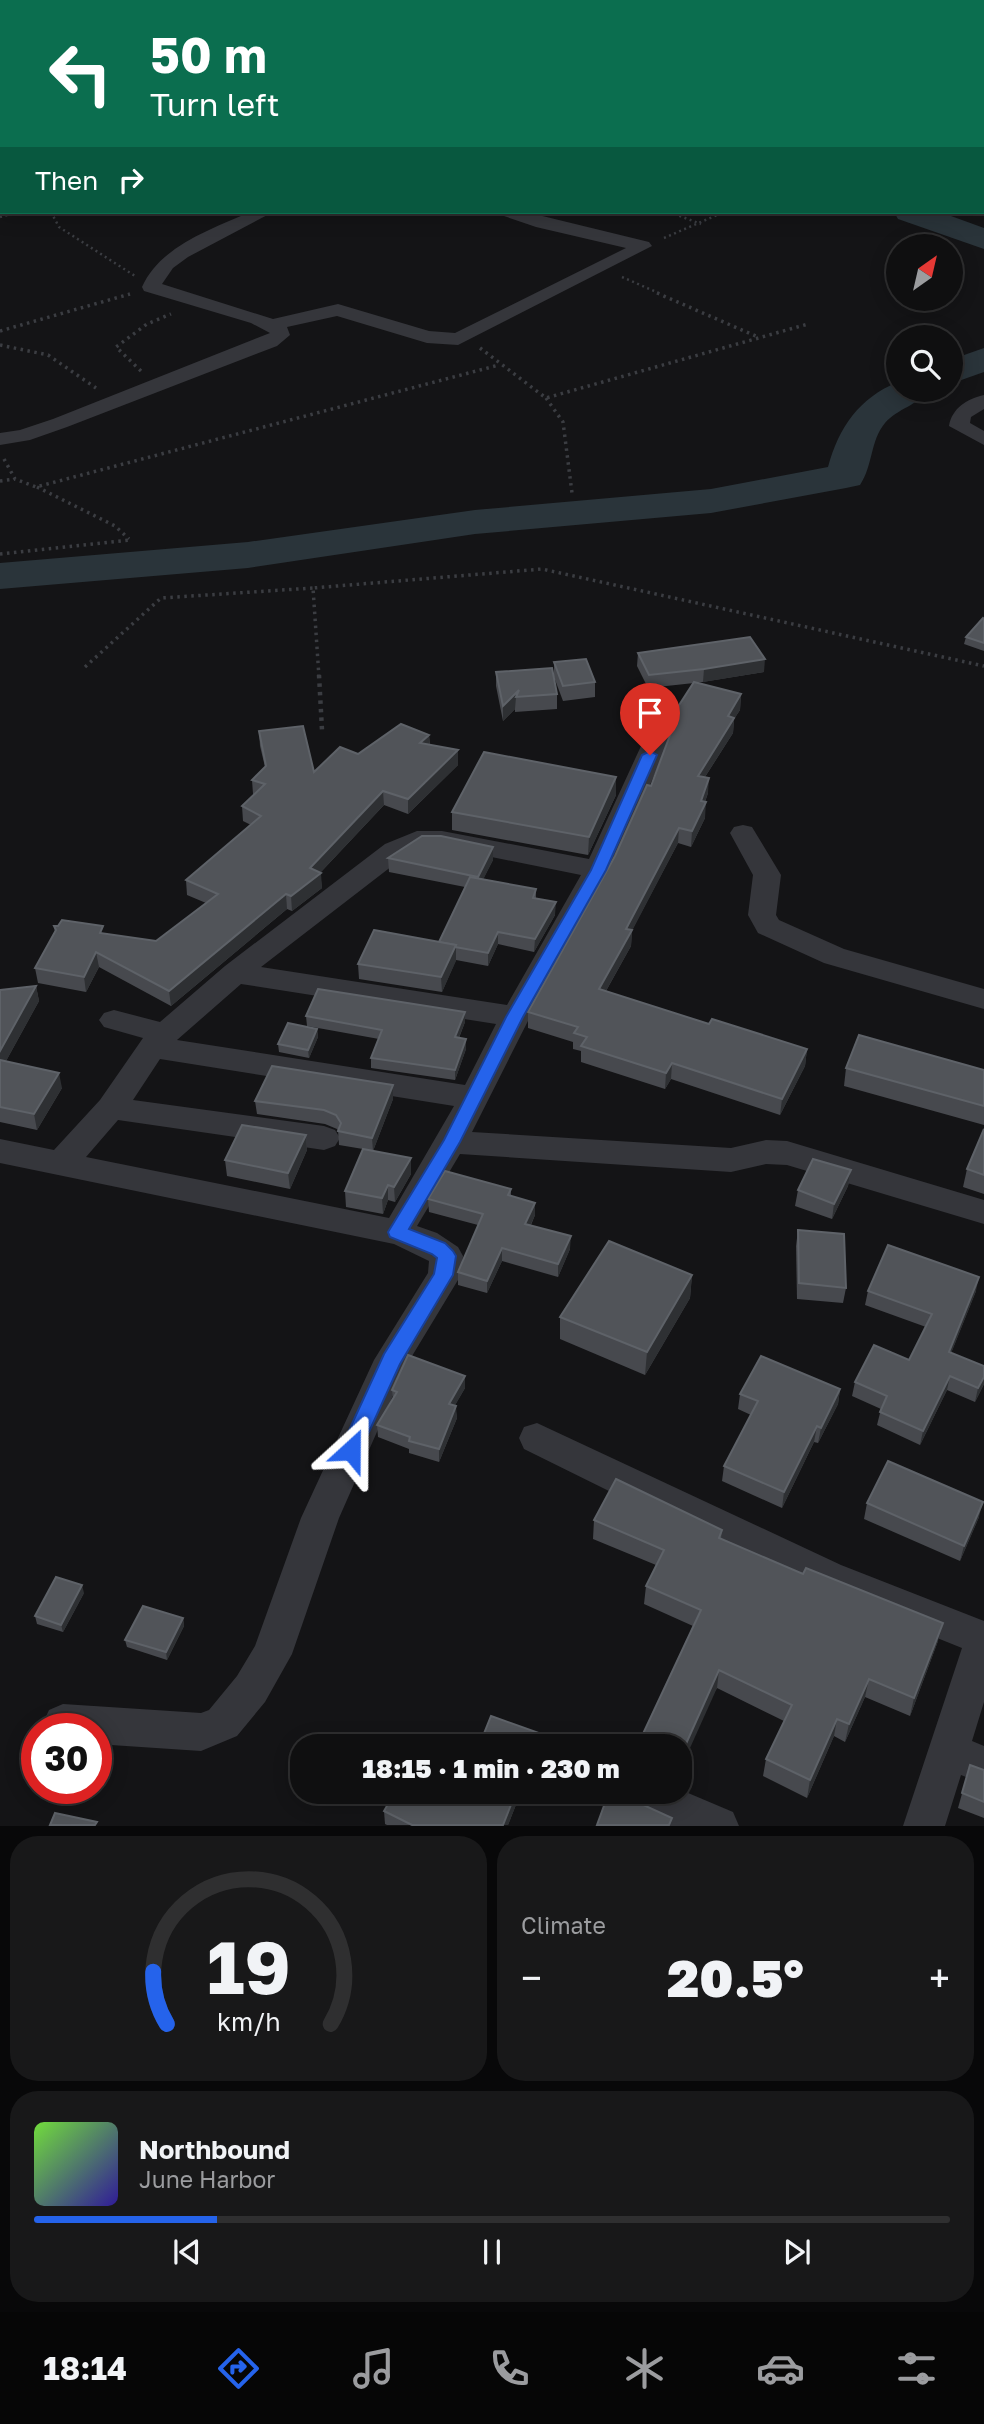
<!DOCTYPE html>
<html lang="en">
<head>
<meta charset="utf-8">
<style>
	:root { --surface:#0f0f10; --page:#181819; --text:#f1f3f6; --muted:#9b9c9f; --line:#2f2f30; --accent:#2563eb }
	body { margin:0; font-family:"Golos Text",sans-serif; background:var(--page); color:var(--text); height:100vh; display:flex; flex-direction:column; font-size:26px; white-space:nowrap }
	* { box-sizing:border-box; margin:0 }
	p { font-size:23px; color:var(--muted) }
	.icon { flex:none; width:38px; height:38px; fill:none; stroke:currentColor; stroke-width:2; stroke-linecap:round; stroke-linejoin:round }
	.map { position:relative; height:1826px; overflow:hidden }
	.details { display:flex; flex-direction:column; gap:10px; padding:10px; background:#080809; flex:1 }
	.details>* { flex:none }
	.hud { position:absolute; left:0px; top:0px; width:985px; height:214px; box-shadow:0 4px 18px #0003,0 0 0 2px var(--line); background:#0b6e4f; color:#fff; overflow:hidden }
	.needle { width:46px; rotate:34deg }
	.fabs { position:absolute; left:886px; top:234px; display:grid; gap:14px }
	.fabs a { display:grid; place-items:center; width:77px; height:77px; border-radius:50%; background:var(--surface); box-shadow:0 4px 18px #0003,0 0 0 2px var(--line); font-size:35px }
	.speed { position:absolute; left:21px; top:1713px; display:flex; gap:14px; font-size:35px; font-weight:700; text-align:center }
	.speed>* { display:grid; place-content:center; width:91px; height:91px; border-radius:50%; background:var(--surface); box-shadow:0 4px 18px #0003,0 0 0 2px var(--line); line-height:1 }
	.speed .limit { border:10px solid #d22; background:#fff; color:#111 }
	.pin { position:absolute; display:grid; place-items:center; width:60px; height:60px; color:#fff; margin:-72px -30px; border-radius:50% 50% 50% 0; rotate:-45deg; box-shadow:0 0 7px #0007 }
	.pin .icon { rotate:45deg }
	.me { position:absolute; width:77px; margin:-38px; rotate:24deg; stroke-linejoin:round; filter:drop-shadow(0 0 5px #0008) }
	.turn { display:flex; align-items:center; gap:24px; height:147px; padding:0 35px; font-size:32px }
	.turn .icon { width:91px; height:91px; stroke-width:2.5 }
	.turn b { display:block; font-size:49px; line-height:60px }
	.then { display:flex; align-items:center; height:66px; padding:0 35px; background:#0003; gap:14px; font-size:26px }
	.big { font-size:52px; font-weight:800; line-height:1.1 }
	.details .tile { flex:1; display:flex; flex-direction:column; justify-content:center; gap:10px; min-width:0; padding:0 24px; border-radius:28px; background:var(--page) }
	.details .dial { align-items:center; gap:0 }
	.dial svg { height:182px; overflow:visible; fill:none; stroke:var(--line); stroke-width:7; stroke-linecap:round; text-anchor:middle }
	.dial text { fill:var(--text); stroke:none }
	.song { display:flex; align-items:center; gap:21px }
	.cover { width:84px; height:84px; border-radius:10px; background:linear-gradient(135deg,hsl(100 70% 55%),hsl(250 70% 35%)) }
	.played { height:7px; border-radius:4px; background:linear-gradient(90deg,var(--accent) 20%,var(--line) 20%) }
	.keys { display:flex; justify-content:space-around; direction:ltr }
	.heat { display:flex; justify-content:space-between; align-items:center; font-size:38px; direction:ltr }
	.details .tiles { flex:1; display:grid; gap:10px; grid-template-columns:1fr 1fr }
	.tile:last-child { grid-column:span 2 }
	.trip { position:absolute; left:290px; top:1734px; width:402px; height:70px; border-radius:28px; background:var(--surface); box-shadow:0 4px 18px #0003,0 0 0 2px var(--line); font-weight:800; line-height:70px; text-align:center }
	.dock { display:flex; height:112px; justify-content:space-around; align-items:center; background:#060606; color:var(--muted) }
	.dock .icon { width:49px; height:49px }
	.dock .selected { color:var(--accent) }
	.dock b { font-size:32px; color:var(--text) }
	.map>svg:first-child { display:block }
</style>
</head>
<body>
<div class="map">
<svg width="984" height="1826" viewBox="0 0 984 1826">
	<rect width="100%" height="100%" fill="#141416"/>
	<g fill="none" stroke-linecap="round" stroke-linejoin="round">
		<g fill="#2a343a" fill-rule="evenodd">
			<path d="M329,0H359L360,2H330Z"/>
			<path d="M894,212H940L984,228V249L898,219Z"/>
			<path d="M984,348V372L950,384V360Z"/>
			<path d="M898,382V390H929C918,405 897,409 885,423C870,441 873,466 860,485L846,488L711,513L475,534L248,568L0,589V563L248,542L475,510L711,489L828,467C839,427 859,398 898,382Z"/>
		</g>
		<g stroke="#3b3d42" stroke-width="2.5" stroke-dasharray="2 3.5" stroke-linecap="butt">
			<path d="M51,212L59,227L135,276"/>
			<path d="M669,212L701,224"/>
			<path d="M0,217L19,212"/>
			<path d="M664,238L724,212"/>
			<path d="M622,277L661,294"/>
		</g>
		<g stroke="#3b3d42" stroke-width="3.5" stroke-dasharray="2.5 4.5" stroke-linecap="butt">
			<path d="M657,293L758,337"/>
			<path d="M0,331L130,294"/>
			<path d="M0,345L48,355L96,388"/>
			<path d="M480,348L546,398L808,324"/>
			<path d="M141,371L116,347L147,324L171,314"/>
			<path d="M546,398L563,422L572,493"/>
			<path d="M4,459L15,479L36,487L499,365"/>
			<path d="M0,481L15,479"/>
			<path d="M37,487L115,526L129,539"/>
			<path d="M0,554L130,540"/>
			<path d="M85,667L161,598L313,588"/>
			<path d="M319,677L313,588L542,569L984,666"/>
		</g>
		<path stroke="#3b3d42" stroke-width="4.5" stroke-dasharray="3.5 5" stroke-linecap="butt" d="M319,675L322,730"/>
		<g fill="#35363b" fill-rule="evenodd">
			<path d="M381,0H398L399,2H382Z"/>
			<path d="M0,36L2,37V46H0Z"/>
			<path d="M250,212H273L188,257L173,268L162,284L273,319L338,304L429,331L455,333L626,248L536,227L504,216L501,212H526L649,242L652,246L458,345L427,343L337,316L287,327L290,335L277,346L67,427L30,440L0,445V433L20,430L53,419L270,333L251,323L144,291L142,287C160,246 212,229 250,212Z"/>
			<path d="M984,395V409L971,417L970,423L984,431V445L949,426C952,408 967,399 984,395Z"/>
			<path d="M660,725L669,728L673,733L612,870L530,1017L472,1132L731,1148L766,1140L787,1141L984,1200V1224L787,1165L766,1164L731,1172L460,1154L417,1226L437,1233L458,1247L463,1256L461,1275L406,1366L339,1518L292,1654L265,1702L237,1736L201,1751L96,1744V1729H46L43,1723L49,1710L63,1704L201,1713L209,1710L237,1676L255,1646L301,1518L374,1360L428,1273L429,1261L394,1244L0,1163V1139L54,1150L100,1100L143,1038L104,1027L99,1020L104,1013L114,1010L160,1022L225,966L385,844L417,831H442L589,859L647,733L651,728ZM422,847H442L581,875L507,1005L261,967L405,856ZM241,984L496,1024L465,1085L177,1040ZM160,1059L454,1106L389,1218L86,1157L118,1120L324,1150L335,1146L340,1138L335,1130L324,1126L133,1100Z"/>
			<path d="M743,825L752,827L781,875L776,915L779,920L844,949L984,989V1009L824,963L758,933L748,915L753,875L730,833L734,827Z"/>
			<path d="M537,1423L841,1565L984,1621V1702L972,1741L984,1746V1784L961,1775L945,1826H903L962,1648L815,1589L698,1535L524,1449L519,1438L524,1427Z"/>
			<path d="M681,1790L733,1812L739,1826H668L622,1806L616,1792Z"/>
		</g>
	</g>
	<g fill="#47494e">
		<path d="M984,619V651L964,644L966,637Z"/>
		<path d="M638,653L764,672L696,683L741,694L740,710L734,719L733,733L705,777L708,793L705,802V818L691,847L678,843L632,930L631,946L606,991L709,1024L807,1049L805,1066L780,1115L671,1079L665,1089L581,1062V1051L573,1049V1042L528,1028V1012L615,856L651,786L673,729L674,713L694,683L648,688L637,666Z"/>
		<path d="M554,662L595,682V697L563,701L554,677Z"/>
		<path d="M496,672L557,694V709L515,712V709L503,721L496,686Z"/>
		<path d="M259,731L314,772L358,754L429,735L430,745L458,765L408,814L384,805L320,873L322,888L292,911L287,909L171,1006L99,967L86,992L38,983L35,968L55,932L54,926L156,941L206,903L187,895L186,880L251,825L243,821L242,806L254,795L253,794L252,780L265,767L260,746Z"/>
		<path d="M616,795L588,855L452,830V812Z"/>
		<path d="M388,858L493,860L483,879L536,889V899L555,915L534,952L498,944L488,966L456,960L442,992L359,979L358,964L439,942L465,887L389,872Z"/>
		<path d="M36,986L39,1001L6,1061L62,1088L37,1130L0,1122V990Z"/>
		<path d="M306,1016L465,1022L459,1038L466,1049L455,1080L371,1068V1058L379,1039L307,1026Z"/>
		<path d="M317,1029L318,1037L309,1058L279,1052L278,1044Z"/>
		<path d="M846,1068L984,1070V1125L844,1086Z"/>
		<path d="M393,1085V1099L373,1151L411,1174L395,1202L388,1200L383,1214L346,1207L345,1191L363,1149L339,1145L338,1130L337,1129L325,1124L257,1114L255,1101Z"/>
		<path d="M984,1129V1194L963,1187L967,1169Z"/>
		<path d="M306,1135L307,1150L290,1189L227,1176L225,1160Z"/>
		<path d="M851,1170L848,1186L832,1219L795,1206L798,1190Z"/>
		<path d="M511,1189V1196L535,1215L531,1225L570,1249L558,1277L502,1261L487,1293L458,1285V1272L478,1225L429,1212L428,1199Z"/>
		<path d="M798,1230L846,1288L843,1303L797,1299L796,1246Z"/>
		<path d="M692,1275L690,1298L645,1375L560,1339V1317Z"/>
		<path d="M868,1291H976L951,1353L984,1366V1384L975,1402L947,1390L920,1445L877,1425L881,1409L852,1396L855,1382L909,1360L926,1327L865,1305Z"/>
		<path d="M465,1388L455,1405L457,1418L439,1462L409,1453V1449L378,1437L377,1425L393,1399L392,1390Z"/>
		<path d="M840,1389L838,1404L818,1443L814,1442L782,1508L722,1481L724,1466L751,1415L738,1409L740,1394Z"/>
		<path d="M867,1503L979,1517L960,1561L864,1519Z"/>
		<path d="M594,1520L722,1530L721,1539L938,1641L910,1716L865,1697L845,1742L834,1736L807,1798L763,1776L766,1759L784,1721L717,1688L681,1746H640L641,1738L693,1626L644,1604L646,1586L656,1565L593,1539Z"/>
		<path d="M84,1593L63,1632L37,1624L35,1616Z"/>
		<path d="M183,1618L184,1626L167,1660L127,1647L125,1640Z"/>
		<path d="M970,1765L984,1770V1818L958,1808Z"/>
		<path d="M395,1792H521L508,1825H387L385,1824L384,1811Z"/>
	</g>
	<g fill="#2e3033">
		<path d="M808,0H830L827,2H805Z"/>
		<path d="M765,659L764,672L703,682L704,669Z"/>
		<path d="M519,690L516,697L515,709L503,721V706Z"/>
		<path d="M741,694L740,710L734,719L733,733L696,791L698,776L728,716Z"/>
		<path d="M429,735L430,750L420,743Z"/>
		<path d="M458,750V765L408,814V799Z"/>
		<path d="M616,777V795L588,855L589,837Z"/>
		<path d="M709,778L708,793L702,810L706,802L705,818L691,847L692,831Z"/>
		<path d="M383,791L384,805L318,875L321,873L322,888L292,911L291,896L310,868Z"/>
		<path d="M679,828L678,843L632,931V930L631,946L598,1005L599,989L626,929Z"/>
		<path d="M493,847V860L478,890V877Z"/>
		<path d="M286,894L287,909L171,1006L169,991Z"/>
		<path d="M556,902L555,915L534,952L535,939Z"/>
		<path d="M498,932V944L488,966V953Z"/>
		<path d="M456,945V961L442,992L441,977Z"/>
		<path d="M96,952L99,967L86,992L84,977Z"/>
		<path d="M36,986L39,1001L0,1072V1051Z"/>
		<path d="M465,1012V1022L455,1047V1037Z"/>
		<path d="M317,1029L318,1037L309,1058L308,1050Z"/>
		<path d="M466,1039V1049L455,1080V1070Z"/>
		<path d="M807,1049L805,1066L780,1115L782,1099Z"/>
		<path d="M672,1063L671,1079L665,1089L666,1073Z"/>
		<path d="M59,1073L62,1088L37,1130L34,1114Z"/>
		<path d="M393,1085V1099L373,1151L372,1138Z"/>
		<path d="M306,1135L307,1150L290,1189L288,1173Z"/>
		<path d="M411,1158V1174L395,1202L394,1187Z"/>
		<path d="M851,1170L848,1186L832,1219L834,1204Z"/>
		<path d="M388,1185V1200L383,1214L382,1198Z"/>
		<path d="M535,1203V1215L525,1237V1224Z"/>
		<path d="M571,1236L570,1249L558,1277V1264Z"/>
		<path d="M502,1248V1261L487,1293V1281Z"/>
		<path d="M692,1275L690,1298L645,1375L647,1352Z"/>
		<path d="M979,1277L976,1291L946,1366L949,1352Z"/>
		<path d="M465,1376V1388L449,1416V1404Z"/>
		<path d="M950,1376L947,1390L920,1445L923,1431Z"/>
		<path d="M984,1377V1384L975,1402L978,1388Z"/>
		<path d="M840,1389L838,1404L818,1443L821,1428Z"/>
		<path d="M456,1406L457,1418L439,1462V1449Z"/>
		<path d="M817,1426L814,1442L782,1508L784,1492Z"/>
		<path d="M983,1502L979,1517L960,1561L964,1546Z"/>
		<path d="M82,1585L84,1593L63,1632L61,1625Z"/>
		<path d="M183,1618L184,1626L167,1660L166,1652Z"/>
		<path d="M943,1623L938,1641L910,1716L914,1698Z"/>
		<path d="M719,1670L717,1688L681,1768V1755Z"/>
		<path d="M869,1679L865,1697L845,1742L849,1724Z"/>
		<path d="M837,1719L834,1736L807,1798L810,1780Z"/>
		<path d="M539,1733V1746H534Z"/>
		<path d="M516,1792H521L508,1825H503Z"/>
	</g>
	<g fill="#515459" stroke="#5e6268" stroke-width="2">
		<path d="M550,0H808L805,2H547Z"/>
		<path d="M983,618L984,619V643L966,637Z"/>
		<path d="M750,637L765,659L704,669L649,675L638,653Z"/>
		<path d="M586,659L595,682L563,686L554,662Z"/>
		<path d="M552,668L557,694L516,697L519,690L503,706L496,672Z"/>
		<path d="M694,682L741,694L728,716L734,718L698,776L709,778L701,801L706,802L692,831L679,828L626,929L632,930L599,989L709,1024L712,1019L807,1049L782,1099L672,1063L666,1073L581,1046L587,1037L574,1033L578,1027L528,1012L615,856L647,785L651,786L676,719L674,713Z"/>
		<path d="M401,724L429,735L420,743L458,750L408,799L383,791L310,868L321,873L291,896L286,894L169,991L96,952L84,977L35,968L56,930L54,926H58L62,920L103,926L100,933L156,941L218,894L186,880L261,816L242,806L265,784L252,780L266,766L259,731L303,726L314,772L340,747L358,754Z"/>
		<path d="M484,752L616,777L589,837L452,812Z"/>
		<path d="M422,836H441L493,847L478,877L388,858Z"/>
		<path d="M470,877L536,889L533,898L556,902L535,939L498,932L488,953L455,947L456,945L439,942Z"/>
		<path d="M374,930L456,945L441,977L358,964Z"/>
		<path d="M36,986L0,1051V990Z"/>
		<path d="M318,989L465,1012L455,1037L466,1039L455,1070L371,1058L382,1030L306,1016Z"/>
		<path d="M288,1023L317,1029L308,1050L278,1044Z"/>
		<path d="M859,1035L984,1070V1106L846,1068Z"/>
		<path d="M0,1060L59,1073L34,1114L0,1107Z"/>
		<path d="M272,1066L393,1085L372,1138L338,1131L341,1123L336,1115L324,1110L255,1101Z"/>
		<path d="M242,1125L306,1135L288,1173L225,1160Z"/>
		<path d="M984,1129V1175L967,1169Z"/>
		<path d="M363,1149L411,1158L394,1187L388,1185L382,1198L345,1191Z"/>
		<path d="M813,1159L851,1170L834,1204L798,1190Z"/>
		<path d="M445,1171L511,1189L508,1195L535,1203L525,1224L571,1236L558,1264L502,1248L487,1281L458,1272L483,1214L428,1199Z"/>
		<path d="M798,1230L844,1234L846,1288L799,1283Z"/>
		<path d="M609,1241L692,1275L647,1352L560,1317Z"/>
		<path d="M888,1245L979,1277L949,1352L984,1366V1377L978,1388L950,1376L923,1431L880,1412L887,1396L855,1382L874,1345L909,1360L932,1314L868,1291Z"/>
		<path d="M408,1355L465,1376L449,1404L456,1406L439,1449L409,1441L410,1437L377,1425L397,1392L392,1390Z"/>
		<path d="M761,1356L840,1389L821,1428L817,1426L784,1492L724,1466L758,1401L740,1394Z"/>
		<path d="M888,1461L983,1502L964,1546L867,1503Z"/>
		<path d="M616,1479L722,1530L719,1538L803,1574L806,1568L943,1623L914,1698L869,1679L849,1724L837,1719L810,1780L766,1759L792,1705L719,1670L681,1755V1746H659L641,1738L701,1610L646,1586L664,1550L594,1520Z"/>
		<path d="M56,1577L82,1585L61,1625L35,1616Z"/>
		<path d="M143,1606L183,1618L166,1652L125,1640Z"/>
		<path d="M491,1716L539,1733L534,1746H479Z"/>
		<path d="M970,1765L984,1770V1802L962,1793Z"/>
		<path d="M395,1792H516L503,1825H412L384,1811Z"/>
		<path d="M609,1792H615L672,1818L669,1825H597Z"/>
		<path d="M55,1813L97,1822L95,1825H50Z"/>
	</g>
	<path fill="#2563eb" stroke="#184099" stroke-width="2" d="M650,751L657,755L606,870L523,1017L460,1142L409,1229L445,1243L453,1251L456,1256L453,1275L400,1364L358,1456L351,1459L343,1456L340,1450L384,1354L434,1274L437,1258L432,1254L390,1237L388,1232L444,1140L506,1017L591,870L642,755Z"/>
</svg>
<div class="fabs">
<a><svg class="needle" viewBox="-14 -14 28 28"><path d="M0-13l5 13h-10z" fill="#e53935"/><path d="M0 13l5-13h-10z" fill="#9b9c9f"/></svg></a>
<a><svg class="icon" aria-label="search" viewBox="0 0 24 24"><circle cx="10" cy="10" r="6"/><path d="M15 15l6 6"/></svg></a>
</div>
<div class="speed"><div class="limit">30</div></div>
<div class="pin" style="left:650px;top:755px;background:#d93025"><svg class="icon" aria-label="arrive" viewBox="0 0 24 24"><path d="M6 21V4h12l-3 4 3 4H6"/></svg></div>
<svg class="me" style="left:351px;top:1450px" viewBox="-20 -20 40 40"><path d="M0-17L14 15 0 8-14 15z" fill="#2563eb" stroke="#fff" stroke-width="4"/></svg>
<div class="trip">18:15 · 1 min · 230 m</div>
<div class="hud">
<div class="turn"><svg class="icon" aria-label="left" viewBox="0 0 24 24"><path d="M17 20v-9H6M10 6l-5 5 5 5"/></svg><div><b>50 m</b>Turn left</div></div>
<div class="then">Then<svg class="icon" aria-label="right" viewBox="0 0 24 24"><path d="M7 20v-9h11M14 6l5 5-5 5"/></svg></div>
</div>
</div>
<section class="details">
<div class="tiles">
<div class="tile dial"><svg viewBox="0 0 100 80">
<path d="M14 69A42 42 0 1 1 86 69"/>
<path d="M14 69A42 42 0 0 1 8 46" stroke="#2563eb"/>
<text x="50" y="56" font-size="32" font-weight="700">19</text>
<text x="50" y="72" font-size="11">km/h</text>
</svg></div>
<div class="tile"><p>Climate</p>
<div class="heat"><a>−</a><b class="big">20.5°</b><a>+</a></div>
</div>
<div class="tile">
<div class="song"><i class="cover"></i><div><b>Northbound</b><p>June Harbor</p></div></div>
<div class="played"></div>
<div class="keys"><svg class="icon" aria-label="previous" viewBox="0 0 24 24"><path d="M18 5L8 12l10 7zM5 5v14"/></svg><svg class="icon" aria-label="pause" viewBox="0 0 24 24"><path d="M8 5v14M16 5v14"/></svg><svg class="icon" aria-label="next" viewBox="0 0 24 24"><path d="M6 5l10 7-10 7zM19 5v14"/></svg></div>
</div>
</div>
</section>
<nav class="dock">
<b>18:14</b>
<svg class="icon selected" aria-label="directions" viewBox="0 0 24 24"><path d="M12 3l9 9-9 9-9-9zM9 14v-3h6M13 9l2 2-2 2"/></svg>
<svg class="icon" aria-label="music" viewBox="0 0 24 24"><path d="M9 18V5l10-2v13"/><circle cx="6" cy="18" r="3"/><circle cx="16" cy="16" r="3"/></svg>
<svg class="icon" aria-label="phone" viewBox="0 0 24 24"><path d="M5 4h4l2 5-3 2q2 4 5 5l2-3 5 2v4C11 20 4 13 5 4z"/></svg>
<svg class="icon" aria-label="climate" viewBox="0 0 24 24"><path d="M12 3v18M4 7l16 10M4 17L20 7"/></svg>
<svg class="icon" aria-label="car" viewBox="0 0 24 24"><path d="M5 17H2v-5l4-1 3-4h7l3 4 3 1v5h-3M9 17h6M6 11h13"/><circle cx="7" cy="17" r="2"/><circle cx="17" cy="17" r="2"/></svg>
<svg class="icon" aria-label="filters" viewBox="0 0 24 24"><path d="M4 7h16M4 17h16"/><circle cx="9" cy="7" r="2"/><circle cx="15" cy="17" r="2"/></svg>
</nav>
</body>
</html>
